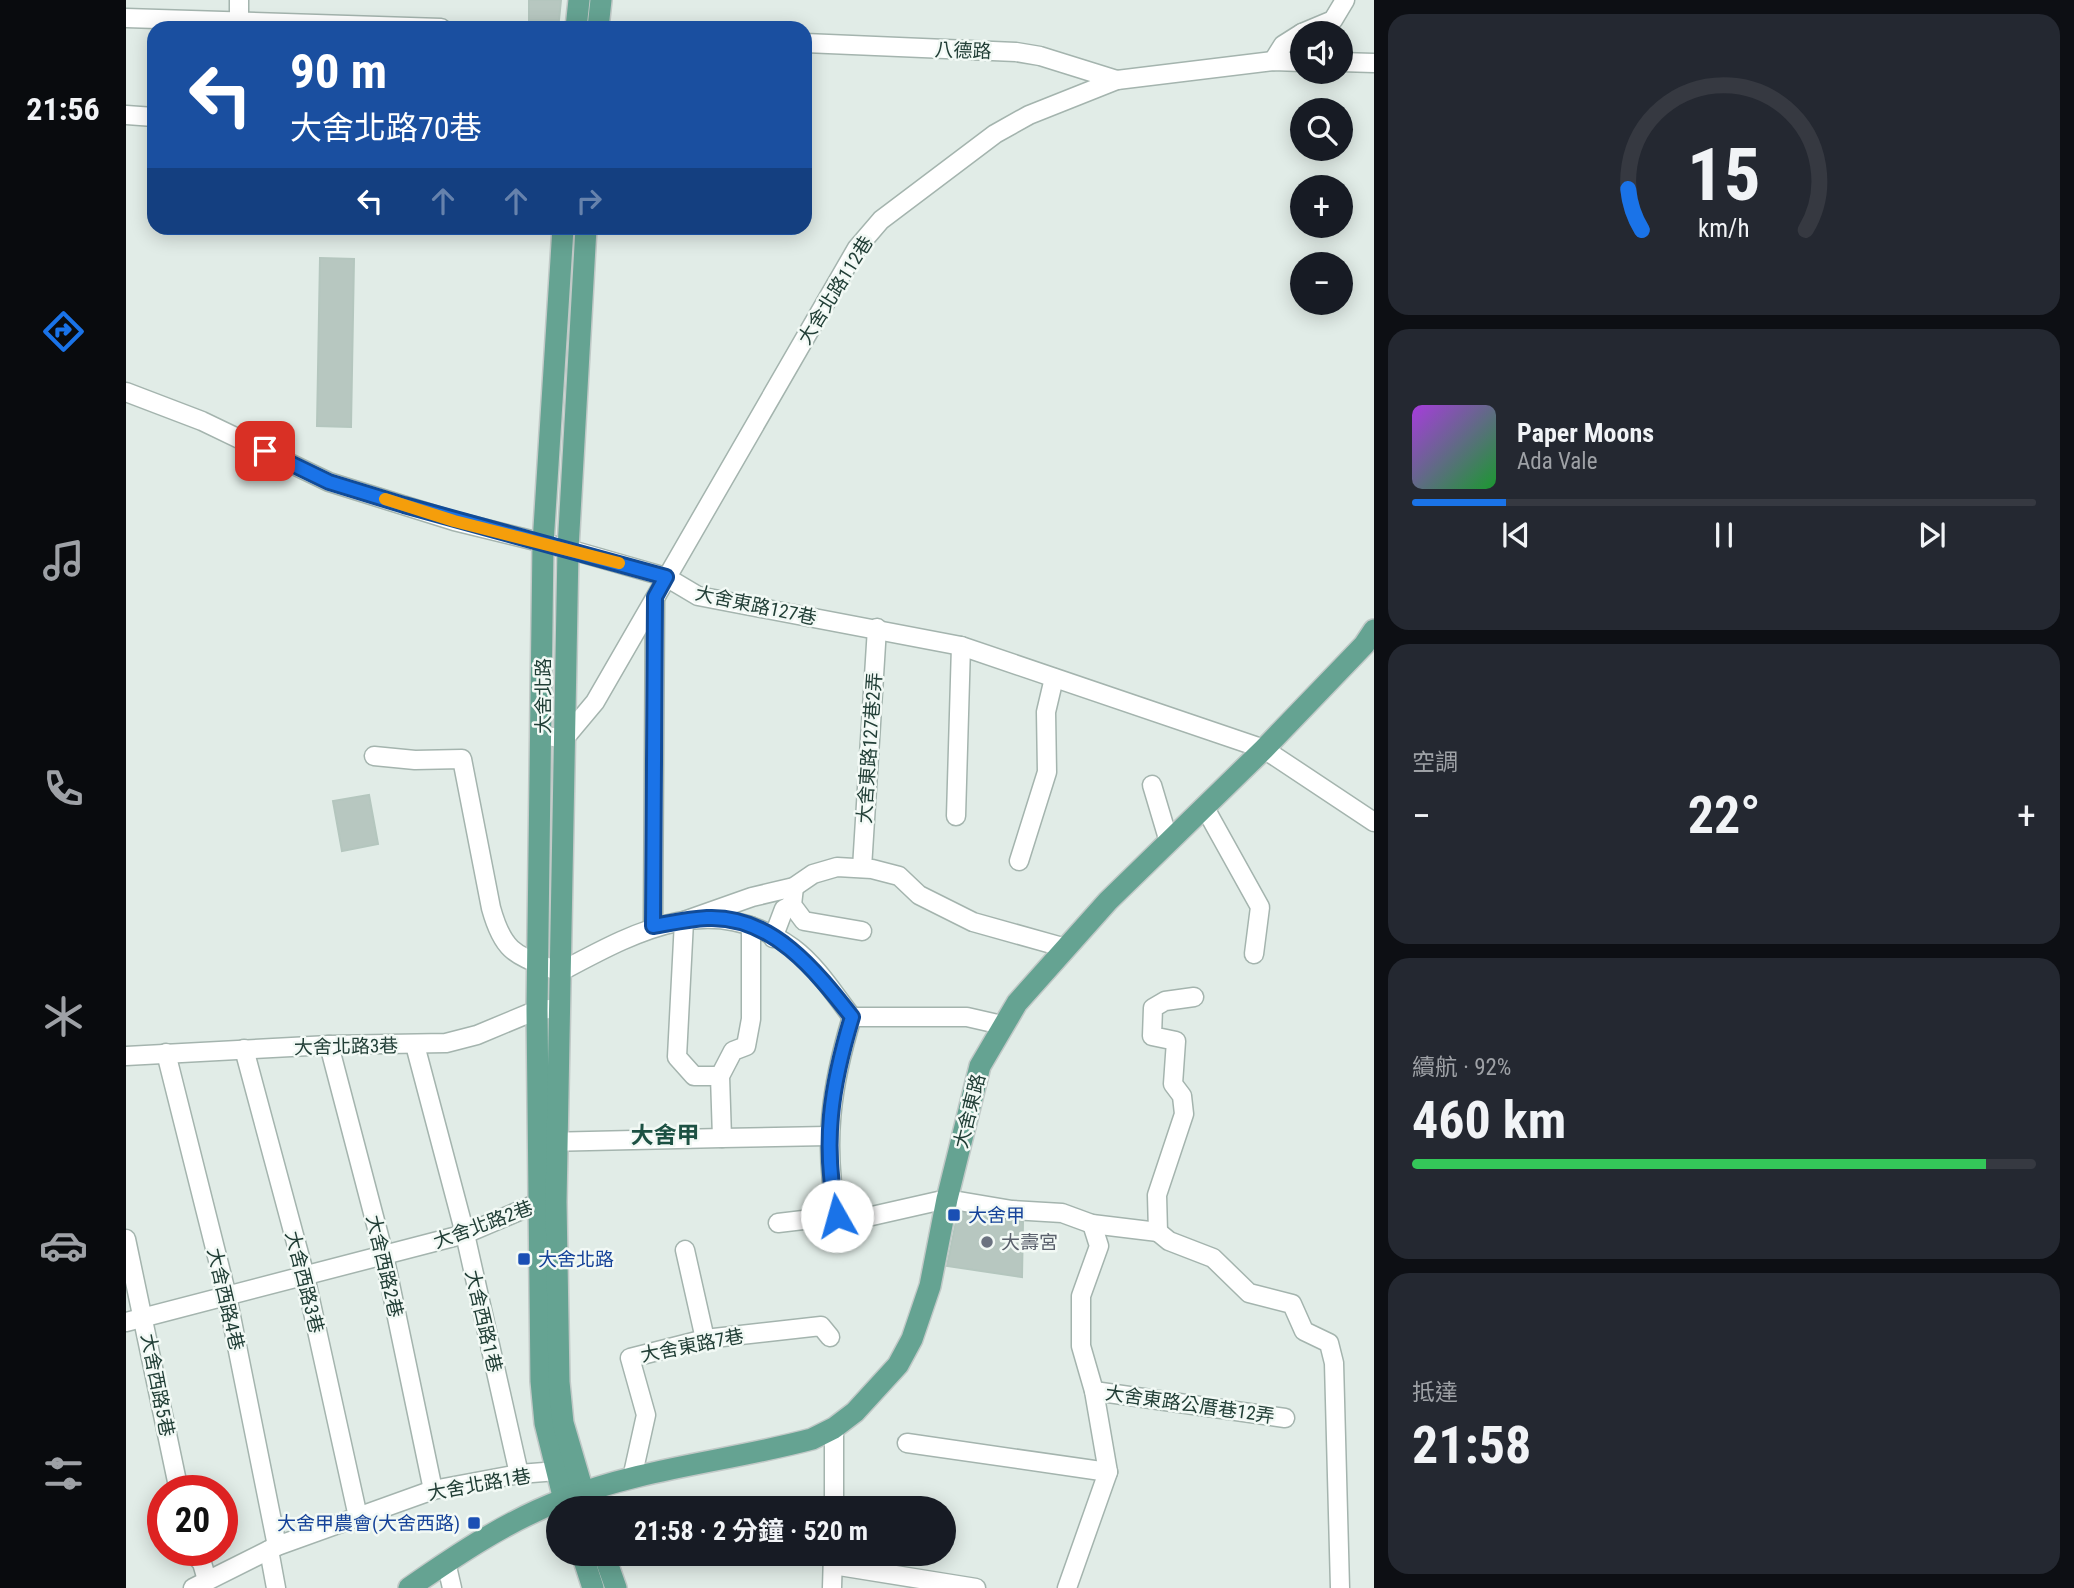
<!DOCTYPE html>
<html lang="zh-TW">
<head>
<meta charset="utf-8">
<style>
	:root { --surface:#171b24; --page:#242831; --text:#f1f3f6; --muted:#9ea1a6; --line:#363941; --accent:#1a73e8 }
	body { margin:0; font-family:"Roboto Condensed","Noto Sans TC",sans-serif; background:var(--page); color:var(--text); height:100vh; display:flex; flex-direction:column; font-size:26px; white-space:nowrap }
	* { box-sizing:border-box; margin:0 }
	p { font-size:23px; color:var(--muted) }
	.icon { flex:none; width:38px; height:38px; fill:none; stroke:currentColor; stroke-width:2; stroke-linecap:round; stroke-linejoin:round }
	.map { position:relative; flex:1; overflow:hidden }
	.sheet { display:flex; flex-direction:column; gap:14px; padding:14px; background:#0d0f14; width:700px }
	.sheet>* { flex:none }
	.top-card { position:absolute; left:21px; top:21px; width:665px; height:214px; border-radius:21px; box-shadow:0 4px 18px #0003; background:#1a4fa0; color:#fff; overflow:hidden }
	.buttons { position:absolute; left:1164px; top:21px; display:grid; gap:14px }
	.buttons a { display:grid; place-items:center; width:63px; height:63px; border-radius:50%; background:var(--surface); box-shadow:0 4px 18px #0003; font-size:35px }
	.speed { position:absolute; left:21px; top:1475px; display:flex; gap:14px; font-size:35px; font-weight:700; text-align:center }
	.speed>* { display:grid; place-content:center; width:91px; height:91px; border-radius:50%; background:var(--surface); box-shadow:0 4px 18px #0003; line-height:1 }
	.speed .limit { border:10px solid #d22; background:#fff; color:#111 }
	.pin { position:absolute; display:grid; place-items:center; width:60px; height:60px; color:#fff; margin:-30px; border-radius:14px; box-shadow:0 4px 10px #0006 }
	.me { position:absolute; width:77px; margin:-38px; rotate:353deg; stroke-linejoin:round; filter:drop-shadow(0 0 5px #0008) }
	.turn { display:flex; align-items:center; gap:24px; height:147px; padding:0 28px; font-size:32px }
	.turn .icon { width:91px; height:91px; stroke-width:2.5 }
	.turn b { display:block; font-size:49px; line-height:60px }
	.lanes { display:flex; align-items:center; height:66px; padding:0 28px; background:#0003; justify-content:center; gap:35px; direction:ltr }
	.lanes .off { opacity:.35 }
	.big { font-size:52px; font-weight:700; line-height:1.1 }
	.sheet .widget { flex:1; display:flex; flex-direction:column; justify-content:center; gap:10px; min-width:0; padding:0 24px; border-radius:21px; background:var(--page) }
	.sheet .dial { align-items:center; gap:0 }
	.dial svg { height:182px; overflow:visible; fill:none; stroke:var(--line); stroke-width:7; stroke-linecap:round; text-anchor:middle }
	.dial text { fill:var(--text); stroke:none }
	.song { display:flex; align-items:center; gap:21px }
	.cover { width:84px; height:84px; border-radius:10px; background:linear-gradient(135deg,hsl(280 70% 55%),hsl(130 70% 35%)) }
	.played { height:7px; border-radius:4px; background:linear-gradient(90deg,var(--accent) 15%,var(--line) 15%) }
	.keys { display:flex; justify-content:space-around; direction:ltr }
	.heat { display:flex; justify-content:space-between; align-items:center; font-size:38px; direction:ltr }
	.charge { height:10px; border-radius:5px; background:linear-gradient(90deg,#34c759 92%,var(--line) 0) }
	.trip { position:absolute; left:420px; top:1496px; width:410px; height:70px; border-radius:35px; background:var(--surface); box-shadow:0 4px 18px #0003; font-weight:700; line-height:70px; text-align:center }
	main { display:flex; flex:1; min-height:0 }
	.tabs { display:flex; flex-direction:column; width:126px; justify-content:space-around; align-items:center; background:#090b0e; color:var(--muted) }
	.tabs .icon { width:49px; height:49px }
	.tabs .selected { color:var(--accent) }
	.tabs b { font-size:32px; color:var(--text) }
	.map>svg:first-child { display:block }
</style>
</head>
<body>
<main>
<nav class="tabs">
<b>21:56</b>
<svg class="icon selected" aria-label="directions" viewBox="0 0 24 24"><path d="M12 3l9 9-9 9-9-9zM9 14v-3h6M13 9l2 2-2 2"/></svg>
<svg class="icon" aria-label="music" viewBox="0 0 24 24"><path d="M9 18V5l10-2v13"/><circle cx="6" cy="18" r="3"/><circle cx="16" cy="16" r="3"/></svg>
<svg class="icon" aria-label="phone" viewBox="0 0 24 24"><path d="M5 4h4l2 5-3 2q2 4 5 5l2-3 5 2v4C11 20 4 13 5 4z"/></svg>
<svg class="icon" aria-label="climate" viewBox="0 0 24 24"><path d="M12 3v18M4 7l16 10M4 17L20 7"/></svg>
<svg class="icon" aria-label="car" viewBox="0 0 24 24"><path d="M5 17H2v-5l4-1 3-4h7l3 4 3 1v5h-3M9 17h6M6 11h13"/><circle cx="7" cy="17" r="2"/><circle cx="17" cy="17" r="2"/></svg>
<svg class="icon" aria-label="filters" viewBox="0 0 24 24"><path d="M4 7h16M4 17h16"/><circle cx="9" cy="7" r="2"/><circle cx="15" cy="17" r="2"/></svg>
</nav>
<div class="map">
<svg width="1248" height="1588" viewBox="0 0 1248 1588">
	<rect width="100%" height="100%" fill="#e1ece7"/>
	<g fill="#b7c7c0" stroke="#b4c6be" stroke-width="2">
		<path d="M403,0H435L433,20H403Z"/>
		<path d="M194,258L228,259L225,427L191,426Z"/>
		<path d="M243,795L252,844L216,851L207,801Z"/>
		<path d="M832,1212L897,1222L896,1277L821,1266Z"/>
	</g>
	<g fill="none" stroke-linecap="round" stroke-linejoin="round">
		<defs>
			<g id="minor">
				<path d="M113,0V21"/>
				<path d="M0,18L315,28"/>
				<path d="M1176,33L1207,20L1219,0"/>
				<path d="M679,43L890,52L914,56L991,80"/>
				<path d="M1147,61L1157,45L1176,33"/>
				<path d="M1214,62L1248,63"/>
				<path d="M0,115L28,117"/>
				<path d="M0,392L76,421L203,482L328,521L442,549L540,577L572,596L835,646L1138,749L1248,822"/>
				<path d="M416,735L438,739L469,702L731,248L755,220L869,134L903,115L991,80L1147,61L1176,62"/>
				<path d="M248,756L289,760L336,759L365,908C378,955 391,955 434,972C511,931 585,889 667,948C691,966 708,994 726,1017"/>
				<path d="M1026,785L1043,842"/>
				<path d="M1079,808L1134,907L1128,954"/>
				<path d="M830,816L835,646"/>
				<path d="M893,861L921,772L920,712L928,678"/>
				<path d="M736,868L751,628"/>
				<path d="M668,887L666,905L678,921L736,931"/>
				<path d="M527,926L529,600"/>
				<path d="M647,938L658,909L666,905"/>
				<path d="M726,1017H841L876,1025"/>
				<path d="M203,1045L258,1255L307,1490"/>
				<path d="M289,1045L339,1234L393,1474"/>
				<path d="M118,1049L179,1276L232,1517"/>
				<path d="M40,1053L101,1296L151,1546"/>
				<path d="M0,1056L203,1045L320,1043L351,1035L411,1010L424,1009"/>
				<path d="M594,1076H568L551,1057L558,921L626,897L668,887L687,874L711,867L746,869L773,876L793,895L847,922L940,948"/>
				<path d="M596,1138L702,1136"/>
				<path d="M419,1142L596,1138L594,1076L607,1051L620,1046L625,1019V926"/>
				<path d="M711,1216C697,1144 705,1086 726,1017"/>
				<path d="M652,1223L711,1216L715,1223L821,1199L886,1210L936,1213L966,1224L1032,1232"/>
				<path d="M1032,1232L1043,1241L1087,1258L1123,1293L1166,1304L1178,1331L1203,1343L1208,1363L1214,1588"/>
				<path d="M1032,1232L1031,1195L1058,1114L1056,1096L1047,1084L1050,1041L1026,1036L1027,1008L1039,1001L1068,997"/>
				<path d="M0,1239L53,1491"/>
				<path d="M559,1250L579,1339"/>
				<path d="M0,1322L339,1234L412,1203L423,1202"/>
				<path d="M968,1391L1159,1418"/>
				<path d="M781,1443L982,1472"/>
				<path d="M506,1478L520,1415L504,1358L579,1339L695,1326L704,1337"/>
				<path d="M708,1508V1428"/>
				<path d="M64,1550L76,1563L81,1580"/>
				<path d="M143,1550L150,1588"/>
				<path d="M320,1562L326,1588"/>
				<path d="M707,1565L850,1588"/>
				<path d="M67,1588L151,1546L307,1490L393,1474L444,1470"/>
				<path d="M706,1588L707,1554"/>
				<path d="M941,1588L982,1472L968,1391L955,1346V1296L973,1246L966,1224"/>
			</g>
			<g id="major">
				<path d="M450,28L453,0"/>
				<path d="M472,28L475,0"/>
				<path d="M437,228L417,544L411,1010L415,1381L419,1423L440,1508"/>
				<path d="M460,228L442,549L430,1202L433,1382L437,1423L462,1508"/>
				<path d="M456,1554L467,1588"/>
				<path d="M478,1554L490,1588"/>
				<path d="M283,1588C332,1554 381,1521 436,1500C516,1468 604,1461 686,1439L708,1428L729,1412L772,1365L786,1339L804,1286L821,1199L854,1066L891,1003L982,901L1138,749L1238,645L1248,630"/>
			</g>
		</defs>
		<use href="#minor" stroke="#a4b4ae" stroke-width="21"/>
		<use href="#major" stroke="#c1c9c7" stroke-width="24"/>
		<use href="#minor" stroke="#fff" stroke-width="18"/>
		<use href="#major" stroke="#65a392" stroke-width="21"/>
	</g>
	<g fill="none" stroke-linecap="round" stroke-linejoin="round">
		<defs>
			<path id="route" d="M139,451L203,482L278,505L540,577L529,597L527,926C545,923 563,919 581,918C646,915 690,971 726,1017C705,1086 696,1144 711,1216"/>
		</defs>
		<use href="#route" stroke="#114b97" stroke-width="18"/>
		<use href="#route" stroke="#1a73e8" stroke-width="12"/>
		<path stroke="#f59e0b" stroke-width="12" d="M259,499L328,521L493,563"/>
	</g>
	<g fill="#1a4fb4" stroke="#f2f9f5" stroke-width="2.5">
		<rect x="821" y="1208" width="14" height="14" rx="3.5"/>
		<rect x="391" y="1252" width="14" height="14" rx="3.5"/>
		<rect x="341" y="1516" width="14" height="14" rx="3.5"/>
	</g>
	<circle fill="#6b7280" stroke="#f2f9f5" stroke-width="2.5" cx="861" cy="1242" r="7"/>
	<g text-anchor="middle" stroke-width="5" stroke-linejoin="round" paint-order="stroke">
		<g font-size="19" fill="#213e36" stroke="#f2f9f5">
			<text transform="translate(837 50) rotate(2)" y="7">八德路</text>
			<text transform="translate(709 290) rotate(-58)" y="7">大舍北路112巷</text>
			<text transform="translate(630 605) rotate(12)" y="7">大舍東路127巷</text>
			<text transform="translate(417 696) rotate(-90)" y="7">大舍北路</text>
			<text transform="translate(743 748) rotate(-86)" y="7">大舍東路127巷2弄</text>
			<text transform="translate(220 1046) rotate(-1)" y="7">大舍北路3巷</text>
			<text transform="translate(843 1111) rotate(-76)" y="7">大舍東路</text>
			<text transform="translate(357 1224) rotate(-20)" y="7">大舍北路2巷</text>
			<text transform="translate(259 1266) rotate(77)" y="7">大舍西路2巷</text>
			<text transform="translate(179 1282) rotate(76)" y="7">大舍西路3巷</text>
			<text transform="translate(100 1299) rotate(77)" y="7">大舍西路4巷</text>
			<text transform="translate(358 1321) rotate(77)" y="7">大舍西路1巷</text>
			<text transform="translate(566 1345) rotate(-11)" y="7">大舍東路7巷</text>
			<text transform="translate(32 1385) rotate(79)" y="7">大舍西路5巷</text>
			<text transform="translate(1064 1404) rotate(8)" y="7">大舍東路公厝巷12弄</text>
			<text transform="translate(353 1484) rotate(-10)" y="7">大舍北路1巷</text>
		</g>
		<g font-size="19" fill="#164399" stroke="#f2f9f5" text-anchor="start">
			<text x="842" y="1222">大舍甲</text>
			<text x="412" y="1266">大舍北路</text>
			<text x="334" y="1530" text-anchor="end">大舍甲農會(大舍西路)</text>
		</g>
		<g font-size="19" fill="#5b616d" stroke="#f2f9f5" text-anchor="start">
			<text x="875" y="1249">大壽宮</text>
		</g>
		<g font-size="23" font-weight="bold" fill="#1c5143" stroke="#f2f9f5">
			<text x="539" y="1143">大舍甲</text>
		</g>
	</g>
</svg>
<div class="buttons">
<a><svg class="icon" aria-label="sound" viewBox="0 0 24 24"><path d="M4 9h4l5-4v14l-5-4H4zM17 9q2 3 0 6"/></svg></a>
<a><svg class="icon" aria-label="search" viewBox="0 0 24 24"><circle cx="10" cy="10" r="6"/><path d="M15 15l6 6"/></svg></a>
<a>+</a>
<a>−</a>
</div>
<div class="speed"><div class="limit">20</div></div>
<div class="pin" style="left:139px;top:451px;background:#d93025"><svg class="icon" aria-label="arrive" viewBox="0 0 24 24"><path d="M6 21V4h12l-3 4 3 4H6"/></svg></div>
<svg class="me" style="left:711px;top:1216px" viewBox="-20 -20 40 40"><circle r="19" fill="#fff"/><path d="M0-13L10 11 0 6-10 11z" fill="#1a73e8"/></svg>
<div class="trip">21:58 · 2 分鐘 · 520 m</div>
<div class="top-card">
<div class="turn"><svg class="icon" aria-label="left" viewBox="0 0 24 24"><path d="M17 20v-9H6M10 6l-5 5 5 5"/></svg><div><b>90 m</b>大舍北路70巷</div></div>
<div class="lanes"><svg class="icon" aria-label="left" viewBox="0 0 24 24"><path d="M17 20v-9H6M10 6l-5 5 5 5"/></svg><svg class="icon off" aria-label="ahead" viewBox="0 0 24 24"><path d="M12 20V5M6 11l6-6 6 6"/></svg><svg class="icon off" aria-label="ahead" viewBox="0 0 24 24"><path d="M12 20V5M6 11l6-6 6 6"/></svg><svg class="icon off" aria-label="right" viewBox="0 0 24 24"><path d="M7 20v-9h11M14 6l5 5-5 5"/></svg></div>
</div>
</div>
<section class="sheet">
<div class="widget dial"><svg viewBox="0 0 100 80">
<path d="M14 69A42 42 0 1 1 86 69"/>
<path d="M14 69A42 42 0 0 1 8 51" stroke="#1a73e8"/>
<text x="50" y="56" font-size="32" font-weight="700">15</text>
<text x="50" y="72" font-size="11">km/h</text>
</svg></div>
<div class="widget">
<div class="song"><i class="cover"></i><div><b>Paper Moons</b><p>Ada Vale</p></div></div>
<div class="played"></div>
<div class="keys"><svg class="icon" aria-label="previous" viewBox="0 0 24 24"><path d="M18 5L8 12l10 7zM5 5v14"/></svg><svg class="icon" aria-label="pause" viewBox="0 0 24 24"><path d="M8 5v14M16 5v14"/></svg><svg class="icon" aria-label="next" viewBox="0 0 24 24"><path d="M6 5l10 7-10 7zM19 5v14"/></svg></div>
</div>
<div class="widget"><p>空調</p>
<div class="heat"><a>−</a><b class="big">22°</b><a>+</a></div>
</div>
<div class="widget"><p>續航 · 92%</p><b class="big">460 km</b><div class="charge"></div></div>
<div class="widget"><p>抵達</p><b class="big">21:58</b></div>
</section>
</main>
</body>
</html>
